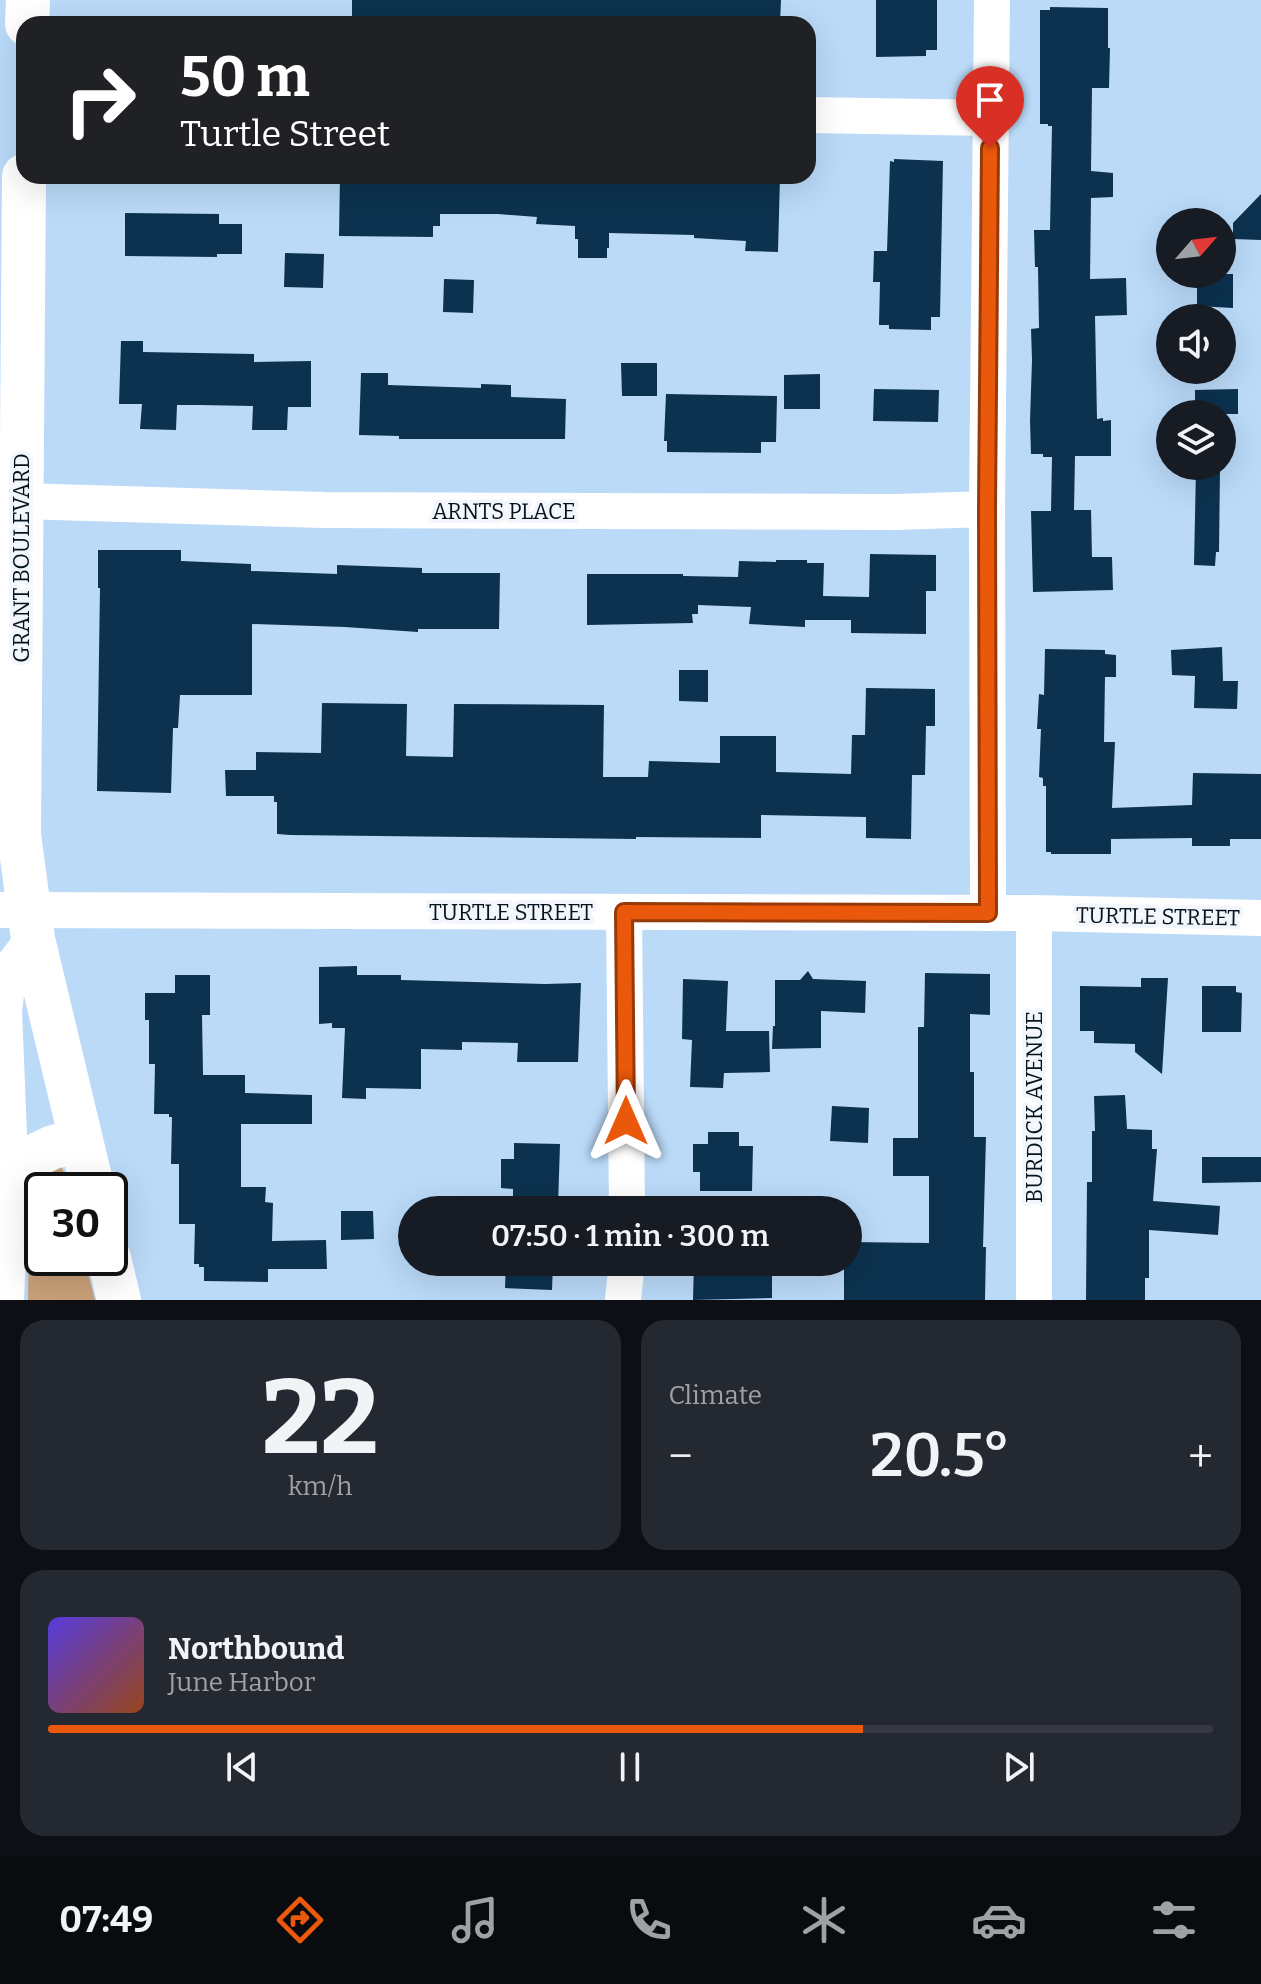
<!DOCTYPE html>
<html lang="en">
<head>
<meta charset="utf-8">
<style>
	:root { --surface:#171b24; --page:#242831; --text:#f1f3f6; --muted:#9ea1a6; --line:#363941; --accent:#ea580c }
	body { margin:0; font-family:Bitter,serif; background:var(--page); color:var(--text); height:100vh; display:flex; flex-direction:column; font-size:30px; white-space:nowrap }
	* { box-sizing:border-box; margin:0 }
	p { font-size:26px; color:var(--muted) }
	.icon { flex:none; width:44px; height:44px; fill:none; stroke:currentColor; stroke-width:2; stroke-linecap:round; stroke-linejoin:round }
	.map { position:relative; height:1300px; overflow:hidden }
	.side { display:flex; flex-direction:column; gap:20px; padding:20px; background:#0d0f14; flex:1 }
	.side>* { flex:none }
	.hud { position:absolute; left:16px; top:16px; width:800px; height:168px; border-radius:24px; box-shadow:0 8px 32px #0002; background:#202124; color:#fff; overflow:hidden }
	.needle { width:52px; rotate:62deg }
	.tools { position:absolute; left:1156px; top:208px; display:grid; gap:16px }
	.tools a { display:grid; place-items:center; width:80px; height:80px; border-radius:50%; background:var(--surface); box-shadow:0 8px 32px #0002; font-size:40px }
	.speed { position:absolute; left:24px; top:1172px; display:flex; gap:16px; font-size:40px; font-weight:700; text-align:center }
	.speed>* { display:grid; place-content:center; width:104px; height:104px; border-radius:50%; background:var(--surface); box-shadow:0 8px 32px #0002; line-height:1 }
	.speed .limit { border:4px solid #111; border-radius:12px; background:#fff; color:#111 }
	.pin { position:absolute; display:grid; place-items:center; width:68px; height:68px; color:#fff; margin:-82px -34px; border-radius:50% 50% 50% 0; rotate:-45deg; box-shadow:0 0 8px #0007 }
	.pin .icon { rotate:45deg }
	.me { position:absolute; width:88px; margin:-44px; rotate:0deg; stroke-linejoin:round; filter:drop-shadow(0 0 6px #0008) }
	.turn { display:flex; align-items:center; gap:28px; height:168px; padding:0 32px; font-size:36px }
	.turn .icon { width:104px; height:104px; stroke-width:2.5 }
	.turn b { display:block; font-size:56px; line-height:68px }
	.big { font-size:60px; font-weight:600; line-height:1.1 }
	.side .card { flex:1; display:flex; flex-direction:column; justify-content:center; gap:12px; min-width:0; padding:0 28px; border-radius:24px; background:var(--page) }
	.side .dial { align-items:center; gap:0 }
	.dial b { font-size:104px; line-height:1 }
	.song { display:flex; align-items:center; gap:24px }
	.cover { width:96px; height:96px; border-radius:12px; background:linear-gradient(135deg,hsl(250 70% 55%),hsl(20 70% 35%)) }
	.played { height:8px; border-radius:4px; background:linear-gradient(90deg,var(--accent) 70%,var(--line) 70%) }
	.keys { display:flex; justify-content:space-around; direction:ltr }
	.heat { display:flex; justify-content:space-between; align-items:center; font-size:44px; direction:ltr }
	.side .tiles { flex:1; display:grid; gap:20px; grid-template-columns:1fr 1fr }
	.card:last-child { grid-column:span 2 }
	.trip { position:absolute; left:398px; top:1196px; width:464px; height:80px; border-radius:40px; background:var(--surface); box-shadow:0 8px 32px #0002; font-weight:600; line-height:80px; text-align:center }
	.dock { display:flex; height:128px; justify-content:space-around; align-items:center; background:#090b0e; color:var(--muted) }
	.dock .icon { width:56px; height:56px }
	.dock .current { color:var(--accent) }
	.dock b { font-size:36px; color:var(--text) }
	.map>svg:first-child { display:block }
</style>
</head>
<body>
<div class="map">
<svg width="1261" height="1300" viewBox="0 0 1261 1300">
	<rect width="100%" height="100%" fill="#badaf8"/>
	<path fill="#c9a179" d="M57,1161L63,1170L68,1190H42V1258H84L95,1300H28L30,1174Z"/>
	<g fill="#0c324f">
		<path d="M352,0H781L780,24H352Z"/>
		<path d="M876,0H937V50H926V56L876,57Z"/>
		<path d="M1050,7L1108,8V48H1110L1109,88H1092L1091,171L1113,173V197L1091,198L1090,279L1126,278L1127,315L1095,316L1097,419L1103,418V421L1111,420V456H1075L1074,510H1091L1092,557H1112L1113,590L1033,592L1031,511H1051L1052,457H1043V454H1031L1030,421L1032,360L1031,329L1039,328L1038,267H1035L1034,230H1050L1052,126H1048V124H1040V10H1050Z"/>
		<path d="M894,159L943,161L940,317H931V330L889,329V325H879L880,282H873L874,251H887L890,161L894,162Z"/>
		<path d="M340,176H780L778,252L745,251L746,241L694,238V235L609,233V248H607V258H578V239H575V226L536,224L537,217L498,214H440V226H433V237L339,236Z"/>
		<path d="M1261,194V240L1233,239V223Z"/>
		<path d="M125,213L219,214V224H242V254H217V257L125,256Z"/>
		<path d="M285,253L324,254L323,288L284,287Z"/>
		<path d="M1197,274H1233V308L1197,306Z"/>
		<path d="M444,279L474,280L473,313L443,312Z"/>
		<path d="M121,341H143V352L254,354V362L311,361V407H288L287,430H252L253,406L199,405H177L176,430L140,429L142,404H119Z"/>
		<path d="M621,363H657V396H622Z"/>
		<path d="M361,373H388V385L481,388V384L511,385V397L566,399L565,439H399V436L359,435Z"/>
		<path d="M820,374V409H784V375Z"/>
		<path d="M874,389L939,390L938,422L873,421Z"/>
		<path d="M1238,389V414H1195V390Z"/>
		<path d="M666,394L777,396L776,442H761V453L667,452V441H664Z"/>
		<path d="M1196,468L1220,469L1219,552H1216L1215,566L1194,565Z"/>
		<path d="M98,550H181V561L251,564V571L337,574V565L422,568V573H500L499,629H418V632L345,627L252,624V695H180L178,728H173L171,793L97,791L100,588H98Z"/>
		<path d="M870,554L936,555V591H926V634L851,633V620H805V627L749,624L751,607L698,605V614H692L693,623L587,625V574H683V576L738,577L739,561L776,562V560H807V563H824L823,596L869,597Z"/>
		<path d="M1222,647L1223,681H1238L1237,709L1194,708L1195,676L1172,675L1171,650Z"/>
		<path d="M1045,649L1105,650V654L1116,655V677H1105L1104,742H1115L1112,808L1192,805L1193,773L1261,774V839H1230V846H1192V838L1111,839V854H1051V852H1046V786H1043V778L1039,777L1041,729H1037L1039,694L1044,695Z"/>
		<path d="M679,670H708V702L679,701Z"/>
		<path d="M866,688L935,689V726H926L925,775H912L911,839L866,838V817L761,815V838L636,837V839L290,835L277,834V802H274V796H226L225,770H256V752L321,753L322,703L407,704L406,756L453,757L454,704L604,705L603,777H648L649,761L720,763V736H776V772L851,774L852,735H865Z"/>
		<path d="M357,966V975H401V980L545,984L581,983L578,1062H517L518,1043L462,1042V1050L421,1049V1089L366,1088V1099L342,1098L345,1028H332V1023L319,1024V967Z"/>
		<path d="M808,971L813,979L866,981L865,1013L821,1011V1048L772,1049L773,1026H775V980H800Z"/>
		<path d="M925,973L990,974V1015L970,1014V1072H974V1137H986L983,1247H986L985,1300H844V1262H848V1242L929,1243V1176H893V1138H918V1027H924Z"/>
		<path d="M175,975H210V1015H202L203,1075H245V1093L312,1095V1124H241V1187H266L265,1202L273,1203L272,1241L326,1240L327,1269H268V1282L204,1281V1267H199V1264H194L195,1224H179V1164H171L172,1117H169V1114H154L155,1064H149V1020H145V993H175Z"/>
		<path d="M1141,978H1168L1162,1074L1135,1052V1044L1094,1043V1031H1080V986L1141,987Z"/>
		<path d="M683,979L728,981L726,1031H769L770,1072L724,1073L723,1088L690,1087L692,1040L682,1039Z"/>
		<path d="M1202,986H1236V992L1242,993L1241,1032H1202Z"/>
		<path d="M1125,1095L1127,1129L1152,1130V1149H1157L1153,1201L1220,1206L1218,1235L1149,1230V1278H1145V1300H1086L1087,1182H1092V1131H1095L1094,1096Z"/>
		<path d="M832,1106L869,1108L868,1143L830,1141Z"/>
		<path d="M708,1132H739V1146H753L752,1191H700V1172H693V1144H708Z"/>
		<path d="M514,1143L560,1144L558,1206L513,1205V1189L501,1188V1159H514Z"/>
		<path d="M1202,1157H1261V1182L1202,1183Z"/>
		<path d="M341,1211H373L374,1239L341,1240Z"/>
		<path d="M506,1262H553L552,1290L505,1288Z"/>
		<path d="M694,1262H764V1274H772V1298L693,1300Z"/>
	</g>
	<g fill="none" stroke-linecap="round" stroke-linejoin="round">
		<g stroke="#fff" stroke-width="36">
			<path d="M808,115L991,118"/>
			<path d="M21,501L323,510L896,512L987,509"/>
			<path d="M0,910L1034,913L1261,918"/>
			<path d="M624,912L627,1210"/>
			<path d="M988,913L987,509L992,0"/>
			<path d="M6,1300L11,1184L4,1011L9,971L33,939"/>
			<path d="M623,1300L627,1262"/>
			<path d="M1034,1300V913"/>
		</g>
		<g stroke="#fff" stroke-width="44">
			<path d="M27,24L28,0"/>
			<path d="M24,176L19,835L33,939L93,1190"/>
			<path d="M11,1184L24,1161L53,1147L81,1141"/>
			<path d="M109,1258L119,1300"/>
		</g>
	</g>
	<g fill="none" stroke-linecap="round" stroke-linejoin="round">
		<defs>
			<path id="route" d="M626,1121L624,912L988,913L987,509L990,148"/>
		</defs>
		<use href="#route" stroke="#983908" stroke-width="20"/>
		<use href="#route" stroke="#ea580c" stroke-width="14"/>
	</g>
	<g text-anchor="middle" stroke-width="8" stroke-linejoin="round" paint-order="stroke">
		<g font-size="22" fill="#05131f" stroke="#f3f7fb">
			<text x="504" y="519">ARNTS PLACE</text>
			<text transform="translate(21 558) rotate(-90)" y="8">GRANT BOULEVARD</text>
			<text x="511" y="920">TURTLE STREET</text>
			<text transform="translate(1158 916) rotate(1)" y="8">TURTLE STREET</text>
			<text transform="translate(1034 1107) rotate(-90)" y="8">BURDICK AVENUE</text>
		</g>
	</g>
</svg>
<div class="tools">
<a><svg class="needle" viewBox="-14 -14 28 28"><path d="M0-13l5 13h-10z" fill="#e53935"/><path d="M0 13l5-13h-10z" fill="#9ea1a6"/></svg></a>
<a><svg class="icon" aria-label="sound" viewBox="0 0 24 24"><path d="M4 9h4l5-4v14l-5-4H4zM17 9q2 3 0 6"/></svg></a>
<a><svg class="icon" aria-label="layers" viewBox="0 0 24 24"><path d="M12 4l9 5-9 5-9-5zM3 14l9 5 9-5"/></svg></a>
</div>
<div class="speed"><div class="limit">30</div></div>
<div class="pin" style="left:990px;top:148px;background:#d93025"><svg class="icon" aria-label="arrive" viewBox="0 0 24 24"><path d="M6 21V4h12l-3 4 3 4H6"/></svg></div>
<svg class="me" style="left:626px;top:1121px" viewBox="-20 -20 40 40"><path d="M0-17L14 15 0 8-14 15z" fill="#ea580c" stroke="#fff" stroke-width="4"/></svg>
<div class="trip">07:50 · 1 min · 300 m</div>
<div class="hud">
<div class="turn"><svg class="icon" aria-label="right" viewBox="0 0 24 24"><path d="M7 20v-9h11M14 6l5 5-5 5"/></svg><div><b>50 m</b>Turtle Street</div></div>
</div>
</div>
<section class="side">
<div class="tiles">
<div class="card dial"><b>22</b><p>km/h</p></div>
<div class="card"><p>Climate</p>
<div class="heat"><a>−</a><b class="big">20.5°</b><a>+</a></div>
</div>
<div class="card">
<div class="song"><i class="cover"></i><div><b>Northbound</b><p>June Harbor</p></div></div>
<div class="played"></div>
<div class="keys"><svg class="icon" aria-label="previous" viewBox="0 0 24 24"><path d="M18 5L8 12l10 7zM5 5v14"/></svg><svg class="icon" aria-label="pause" viewBox="0 0 24 24"><path d="M8 5v14M16 5v14"/></svg><svg class="icon" aria-label="next" viewBox="0 0 24 24"><path d="M6 5l10 7-10 7zM19 5v14"/></svg></div>
</div>
</div>
</section>
<nav class="dock">
<b>07:49</b>
<svg class="icon current" aria-label="directions" viewBox="0 0 24 24"><path d="M12 3l9 9-9 9-9-9zM9 14v-3h6M13 9l2 2-2 2"/></svg>
<svg class="icon" aria-label="music" viewBox="0 0 24 24"><path d="M9 18V5l10-2v13"/><circle cx="6" cy="18" r="3"/><circle cx="16" cy="16" r="3"/></svg>
<svg class="icon" aria-label="phone" viewBox="0 0 24 24"><path d="M5 4h4l2 5-3 2q2 4 5 5l2-3 5 2v4C11 20 4 13 5 4z"/></svg>
<svg class="icon" aria-label="climate" viewBox="0 0 24 24"><path d="M12 3v18M4 7l16 10M4 17L20 7"/></svg>
<svg class="icon" aria-label="car" viewBox="0 0 24 24"><path d="M5 17H2v-5l4-1 3-4h7l3 4 3 1v5h-3M9 17h6M6 11h13"/><circle cx="7" cy="17" r="2"/><circle cx="17" cy="17" r="2"/></svg>
<svg class="icon" aria-label="filters" viewBox="0 0 24 24"><path d="M4 7h16M4 17h16"/><circle cx="9" cy="7" r="2"/><circle cx="15" cy="17" r="2"/></svg>
</nav>
</body>
</html>
